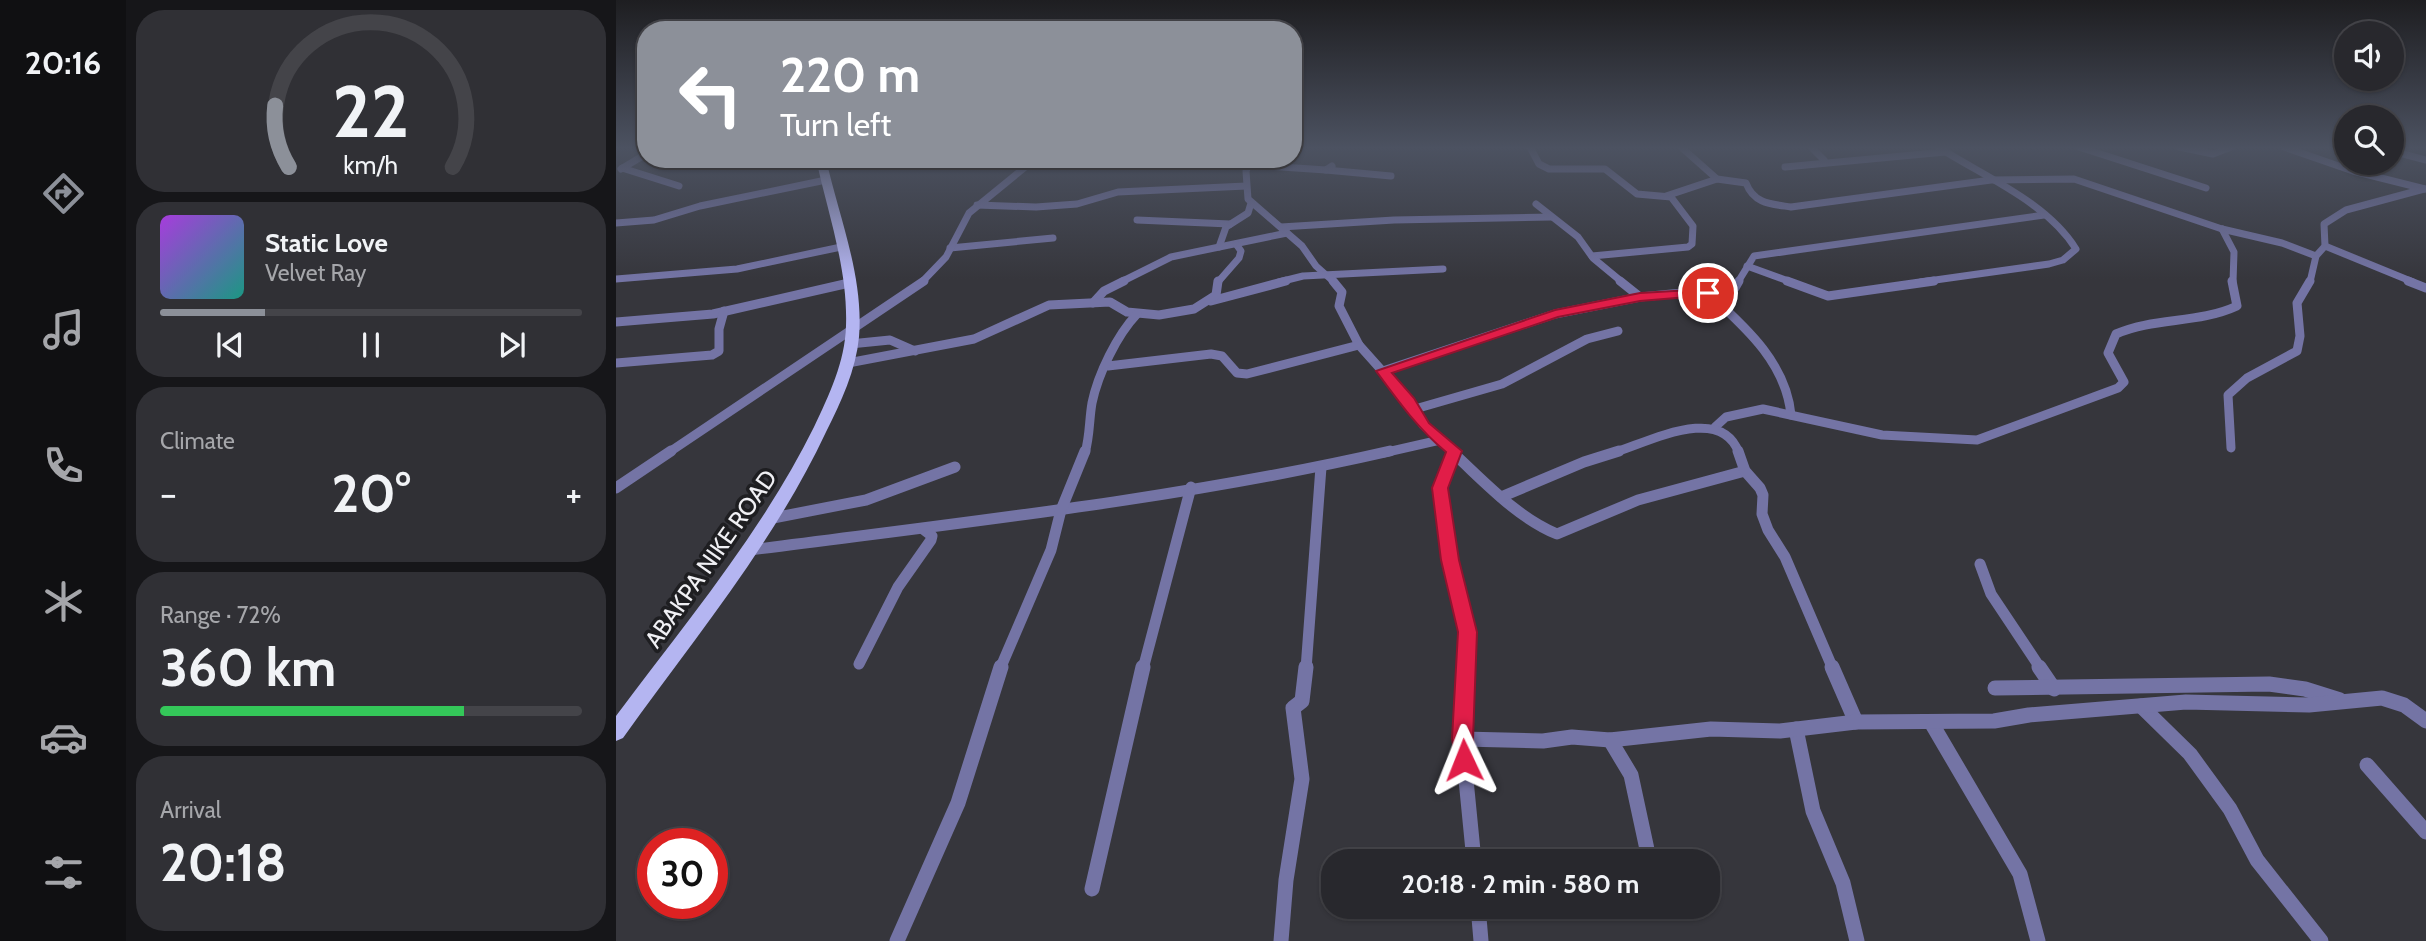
<!DOCTYPE html>
<html lang="en">
<head>
<meta charset="utf-8">
<style>
	:root { --surface:#28282d; --page:#303035; --text:#f1f3f6; --muted:#a5a6aa; --line:#444449; --accent:#8c9099 }
	body { margin:0; font-family:Cabin,sans-serif; background:var(--page); color:var(--text); height:100vh; display:flex; flex-direction:column; font-size:26px; white-space:nowrap }
	* { box-sizing:border-box; margin:0 }
	p { font-size:23px; color:var(--muted) }
	.icon { flex:none; width:38px; height:38px; fill:none; stroke:currentColor; stroke-width:2; stroke-linecap:round; stroke-linejoin:round }
	.map { position:relative; flex:1; overflow:hidden }
	.panel { display:flex; flex-direction:column; gap:10px; padding:10px; background:#161619; width:490px }
	.panel>* { flex:none }
	.top-card { position:absolute; left:21px; top:21px; width:665px; height:147px; border-radius:28px; box-shadow:0 2px 5px #0004,0 0 0 2px var(--line); background:#8c9099; color:#fff; overflow:hidden }
	.tools { position:absolute; left:1718px; top:21px; display:grid; gap:14px }
	.tools a { display:grid; place-items:center; width:70px; height:70px; border-radius:50%; background:var(--surface); box-shadow:0 2px 5px #0004,0 0 0 2px var(--line); font-size:35px }
	.speed { position:absolute; left:21px; top:828px; display:flex; gap:14px; font-size:35px; font-weight:700; text-align:center }
	.speed>* { display:grid; place-content:center; width:91px; height:91px; border-radius:50%; background:var(--surface); box-shadow:0 2px 5px #0004,0 0 0 2px var(--line); line-height:1 }
	.speed .limit { border:10px solid #d22; background:#fff; color:#111 }
	.pin { position:absolute; display:grid; place-items:center; width:60px; height:60px; color:#fff; margin:-30px; border:4px solid #fff; border-radius:50%; box-shadow:0 2px 7px #0007 }
	.me { position:absolute; width:77px; margin:-38px; rotate:358deg; stroke-linejoin:round; filter:drop-shadow(0 0 5px #0008) }
	.turn { display:flex; align-items:center; gap:24px; height:147px; padding:0 28px; font-size:32px }
	.turn .icon { width:91px; height:91px; stroke-width:2.5 }
	.turn b { display:block; font-size:49px; line-height:60px }
	.big { font-size:52px; font-weight:800; line-height:1.1 }
	.panel .tile { flex:1; display:flex; flex-direction:column; justify-content:center; gap:10px; min-width:0; padding:0 24px; border-radius:28px; background:var(--page) }
	.panel .dial { align-items:center; gap:0 }
	.dial svg { height:182px; overflow:visible; fill:none; stroke:var(--line); stroke-width:7; stroke-linecap:round; text-anchor:middle }
	.dial text { fill:var(--text); stroke:none }
	.song { display:flex; align-items:center; gap:21px }
	.cover { width:84px; height:84px; border-radius:10px; background:linear-gradient(135deg,hsl(280 70% 55%),hsl(170 70% 35%)) }
	.played { height:7px; border-radius:4px; background:linear-gradient(90deg,var(--accent) 25%,var(--line) 25%) }
	.keys { display:flex; justify-content:space-around; direction:ltr }
	.heat { display:flex; justify-content:space-between; align-items:center; font-size:38px; direction:ltr }
	.charge { height:10px; border-radius:5px; background:linear-gradient(90deg,#34c759 72%,var(--line) 0) }
	.trip { position:absolute; left:705px; top:849px; width:399px; height:70px; border-radius:28px; background:var(--surface); box-shadow:0 2px 5px #0004,0 0 0 2px var(--line); font-weight:800; line-height:70px; text-align:center }
	main { display:flex; flex:1; min-height:0 }
	.tab-bar { display:flex; flex-direction:column; width:126px; justify-content:space-around; align-items:center; background:#101012; color:var(--muted) }
	.tab-bar .icon { width:49px; height:49px }
	.tab-bar .selected { color:var(--accent) }
	.tab-bar b { font-size:32px; color:var(--text) }
	.map>svg:first-child { display:block }
</style>
</head>
<body>
<main>
<nav class="tab-bar">
<b>20:16</b>
<svg class="icon selected" aria-label="directions" viewBox="0 0 24 24"><path d="M12 3l9 9-9 9-9-9zM9 14v-3h6M13 9l2 2-2 2"/></svg>
<svg class="icon" aria-label="music" viewBox="0 0 24 24"><path d="M9 18V5l10-2v13"/><circle cx="6" cy="18" r="3"/><circle cx="16" cy="16" r="3"/></svg>
<svg class="icon" aria-label="phone" viewBox="0 0 24 24"><path d="M5 4h4l2 5-3 2q2 4 5 5l2-3 5 2v4C11 20 4 13 5 4z"/></svg>
<svg class="icon" aria-label="climate" viewBox="0 0 24 24"><path d="M12 3v18M4 7l16 10M4 17L20 7"/></svg>
<svg class="icon" aria-label="car" viewBox="0 0 24 24"><path d="M5 17H2v-5l4-1 3-4h7l3 4 3 1v5h-3M9 17h6M6 11h13"/><circle cx="7" cy="17" r="2"/><circle cx="17" cy="17" r="2"/></svg>
<svg class="icon" aria-label="filters" viewBox="0 0 24 24"><path d="M4 7h16M4 17h16"/><circle cx="9" cy="7" r="2"/><circle cx="15" cy="17" r="2"/></svg>
</nav>
<section class="panel">
<div class="tile dial"><svg viewBox="0 0 100 80">
<path d="M14 69A42 42 0 1 1 86 69"/>
<path d="M14 69A42 42 0 0 1 8 42" stroke="#8c9099"/>
<text x="50" y="56" font-size="32" font-weight="700">22</text>
<text x="50" y="72" font-size="11">km/h</text>
</svg></div>
<div class="tile">
<div class="song"><i class="cover"></i><div><b>Static Love</b><p>Velvet Ray</p></div></div>
<div class="played"></div>
<div class="keys"><svg class="icon" aria-label="previous" viewBox="0 0 24 24"><path d="M18 5L8 12l10 7zM5 5v14"/></svg><svg class="icon" aria-label="pause" viewBox="0 0 24 24"><path d="M8 5v14M16 5v14"/></svg><svg class="icon" aria-label="next" viewBox="0 0 24 24"><path d="M6 5l10 7-10 7zM19 5v14"/></svg></div>
</div>
<div class="tile"><p>Climate</p>
<div class="heat"><a>−</a><b class="big">20°</b><a>+</a></div>
</div>
<div class="tile"><p>Range · 72%</p><b class="big">360 km</b><div class="charge"></div></div>
<div class="tile"><p>Arrival</p><b class="big">20:18</b></div>
</section>
<div class="map">
<svg width="1810" height="941" viewBox="0 0 1810 941">
	<rect width="100%" height="100%" fill="#36363c"/>
	<g fill="none" stroke-linecap="round" stroke-linejoin="round">
		<g stroke="#7474a5" stroke-width="7">
			<path d="M914,147L923,164L933,169H989L1021,194L1055,197L1077,226L1076,244L1072,247L976,256"/>
			<path d="M1065,147L1101,179L1130,183C1138,204 1155,204 1175,207L1375,180L1458,179L1606,229L1666,243L1700,256"/>
			<path d="M1195,147L1208,160"/>
			<path d="M1463,147L1590,188"/>
			<path d="M1563,147L1597,154L1615,147"/>
			<path d="M1668,147L1737,171L1809,189"/>
			<path d="M1776,151L1810,160"/>
			<path d="M479,159L484,160"/>
			<path d="M636,159L630,171L632,199L686,246L700,266L718,282"/>
			<path d="M633,165L710,170L716,166"/>
			<path d="M1169,167L1329,152"/>
			<path d="M6,168L63,186"/>
			<path d="M5,169L30,154"/>
			<path d="M710,170L775,176"/>
			<path d="M1050,196L1101,179"/>
			<path d="M920,204L962,237L977,258L1006,282"/>
			<path d="M361,205L420,207L461,204L502,192L630,186"/>
			<path d="M521,220L614,224"/>
			<path d="M0,223L38,220L84,206L210,180"/>
			<path d="M665,227L778,220L935,217"/>
			<path d="M1606,229L1618,252L1617,282"/>
			<path d="M1709,246L1797,282"/>
			<path d="M603,247L610,227L632,213L635,203"/>
			<path d="M334,248L437,238"/>
			<path d="M1131,266L1175,282"/>
			<path d="M0,279L121,269L225,247"/>
			<path d="M306,282L330,257L353,213L419,159"/>
			<path d="M505,282L555,257L671,233"/>
			<path d="M602,282L623,258L625,251L620,244"/>
			<path d="M663,282L687,276L827,269"/>
			<path d="M1122,282L1138,256L1428,215"/>
			<path d="M1305,282L1433,264L1447,260L1460,249C1431,202 1367,176 1322,147"/>
			<path d="M1694,282L1700,256L1709,246L1708,224L1730,210L1808,189"/>
		</g>
		<g stroke="#7474a5" stroke-width="9">
			<path d="M717,281L726,292L723,306L743,345L793,401L807,425L837,453"/>
			<path d="M1004,281L1024,297"/>
			<path d="M1171,281L1212,296L1318,281"/>
			<path d="M1792,281L1810,288"/>
			<path d="M1092,293C1128,326 1170,362 1175,415"/>
			<path d="M595,301L670,281"/>
			<path d="M477,303L488,291L508,281"/>
			<path d="M0,322L97,314L233,283"/>
			<path d="M234,344L274,340L299,351"/>
			<path d="M0,363L96,355L103,351V329L108,311"/>
			<path d="M232,363L358,339L433,305L494,302L511,312L543,315L578,309L600,295L602,281"/>
			<path d="M492,366L595,354L606,356L621,373L631,374L743,345"/>
			<path d="M767,371L939,314L1024,297L1119,288L1123,281"/>
			<path d="M799,409L886,384L971,339L1002,331"/>
			<path d="M1099,427L1110,417L1147,409L1266,435L1361,440L1502,388L1508,382L1492,353L1500,334C1539,317 1582,324 1621,306L1616,281"/>
			<path d="M1615,448L1612,395L1631,378L1681,351L1684,336L1681,303L1694,281"/>
			<path d="M52,453L308,281"/>
			<path d="M469,453C474,436 473,420 476,403C482,374 501,335 521,314"/>
			<path d="M767,453L824,440"/>
			<path d="M997,453C1033,442 1105,403 1123,453"/>
		</g>
		<g stroke="#7474a5" stroke-width="11">
			<path d="M835,451C868,481 900,517 941,534L1022,500L1129,471"/>
			<path d="M838,451L826,480L825,501L834,560L852,632L850,669"/>
			<path d="M1122,451L1129,471L1144,488L1147,495L1146,514L1152,530L1169,557L1217,669"/>
			<path d="M0,488L55,451"/>
			<path d="M885,497L968,462L1003,451"/>
			<path d="M157,518L250,500L339,467"/>
			<path d="M135,550C349,522 564,499 774,451"/>
			<path d="M1364,564L1375,594L1425,669"/>
			<path d="M243,664L282,587L315,540L316,536L307,529"/>
			<path d="M384,669L435,550L445,510L469,451"/>
			<path d="M527,669L575,487"/>
			<path d="M690,669L705,467"/>
		</g>
		<g stroke="#7474a5" stroke-width="15">
			<path d="M850,667L846,739L858,861"/>
			<path d="M1216,667L1240,722"/>
			<path d="M1423,667L1438,689"/>
			<path d="M1379,688L1653,684L1689,689L1724,700"/>
			<path d="M1525,706L1574,754L1614,809L1641,860L1705,941"/>
			<path d="M1316,724L1404,874L1422,941"/>
			<path d="M1180,729L1197,811L1227,883L1241,941"/>
			<path d="M846,739L927,741L956,737L994,740L1095,729L1164,731L1240,722L1378,721L1413,715L1570,702L1693,705L1766,698L1788,705L1810,721"/>
			<path d="M994,740L1015,775L1032,854"/>
			<path d="M1751,765L1810,832"/>
			<path d="M476,889L527,667"/>
			<path d="M862,906L865,941"/>
			<path d="M281,941L342,803L385,667"/>
			<path d="M665,941L670,880L686,779L677,708L686,701L690,667"/>
		</g>
		<path fill="#b4b5f1" fill-rule="evenodd" d="M200,159H210C223,217 248,277 243,337C240,370 225,402 210,432C158,543 78,639 7,738L0,741V716C70,622 146,532 198,427C213,395 229,362 230,326C232,269 212,214 200,159Z"/>
	</g>
	<linearGradient id="sky" x2="0" y2="1"><stop stop-color="#1e1e21"/><stop offset="0.53" stop-color="#4c5261"/><stop offset="1" stop-color="#4c5261" stop-opacity="0"/></linearGradient>
	<rect width="1810" height="279" fill="url(#sky)"/>
	<path fill="#e11d48" stroke="#92132f" stroke-width="2" d="M1092,289L1096,290V295L1024,301L942,317L776,373L798,398L813,423L846,451L832,488L843,560L861,632L857,739L859,760L856,766L848,769L841,766L836,739L842,632L825,560L816,488L830,452C802,429 782,401 760,371L939,310L1024,293Z"/>
	<g text-anchor="middle" stroke-width="7" stroke-linejoin="round" paint-order="stroke">
		<g font-size="24" fill="#f0f0f4" stroke="#1e1e21">
			<text transform="translate(95 559) rotate(-55)" y="8">ABAKPA NIKE ROAD</text>
		</g>
	</g>
</svg>
<div class="tools">
<a><svg class="icon" aria-label="sound" viewBox="0 0 24 24"><path d="M4 9h4l5-4v14l-5-4H4zM17 9q2 3 0 6"/></svg></a>
<a><svg class="icon" aria-label="search" viewBox="0 0 24 24"><circle cx="10" cy="10" r="6"/><path d="M15 15l6 6"/></svg></a>
</div>
<div class="speed"><div class="limit">30</div></div>
<div class="pin" style="left:1092px;top:293px;background:#d93025"><svg class="icon" aria-label="arrive" viewBox="0 0 24 24"><path d="M6 21V4h12l-3 4 3 4H6"/></svg></div>
<svg class="me" style="left:848px;top:760px" viewBox="-20 -20 40 40"><path d="M0-17L14 15 0 8-14 15z" fill="#e11d48" stroke="#fff" stroke-width="4"/></svg>
<div class="trip">20:18 · 2 min · 580 m</div>
<div class="top-card">
<div class="turn"><svg class="icon" aria-label="left" viewBox="0 0 24 24"><path d="M17 20v-9H6M10 6l-5 5 5 5"/></svg><div><b>220 m</b>Turn left</div></div>
</div>
</div>
</main>
</body>
</html>
